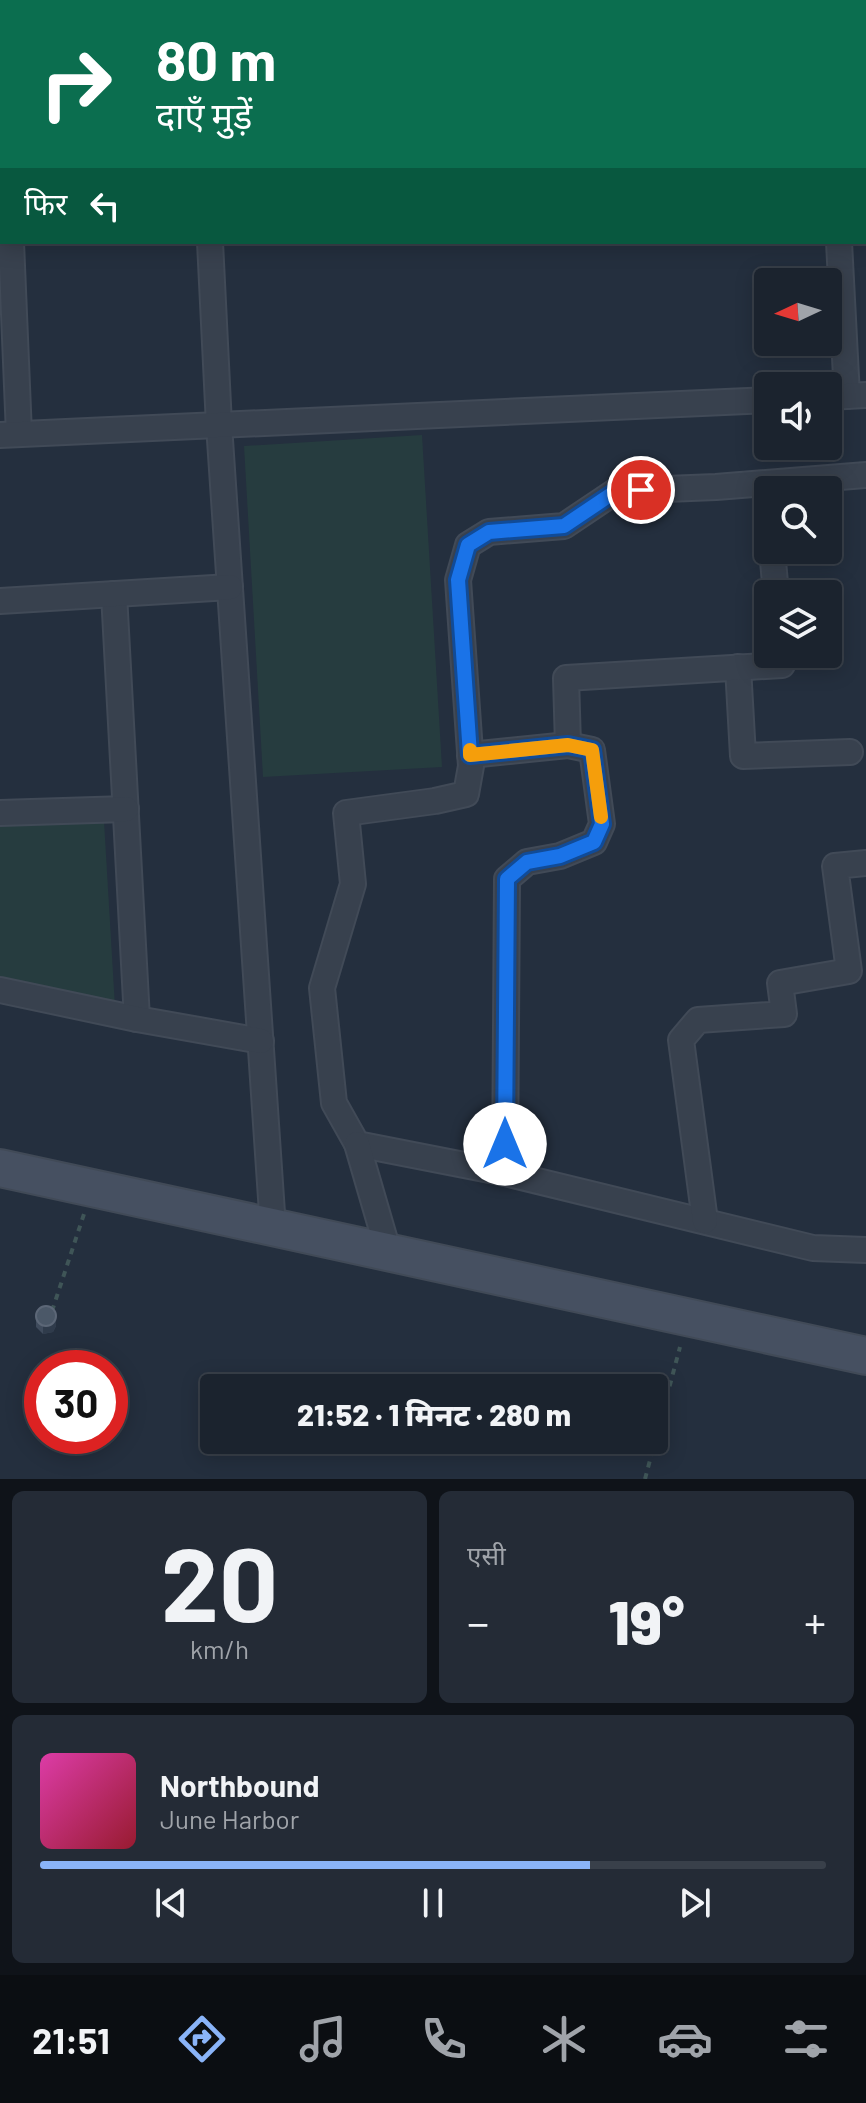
<!DOCTYPE html>
<html lang="hi">
<head>
<meta charset="utf-8">
<style>
	:root { --surface:#1b232e; --page:#242b36; --text:#f1f3f6; --muted:#a0a4aa; --line:#39404a; --accent:#8ab4f8 }
	body { margin:0; font-family:Barlow,"Noto Sans Devanagari",sans-serif; background:var(--page); color:var(--text); height:100vh; display:flex; flex-direction:column; font-size:30px; white-space:nowrap }
	* { box-sizing:border-box; margin:0 }
	p { font-size:26px; color:var(--muted) }
	.icon { flex:none; width:44px; height:44px; fill:none; stroke:currentColor; stroke-width:2; stroke-linecap:round; stroke-linejoin:round }
	.map { position:relative; height:1479px; overflow:hidden }
	.drawer { display:flex; flex-direction:column; gap:12px; padding:12px; background:#0f1319; flex:1 }
	.drawer>* { flex:none }
	.top-card { position:absolute; left:0px; top:0px; width:866px; height:244px; box-shadow:0 4px 20px #0003,0 0 0 2px var(--line); background:#0b6e4f; color:#fff; overflow:hidden }
	.needle { width:52px; rotate:266deg }
	.buttons { position:absolute; left:754px; top:268px; display:grid; gap:16px }
	.buttons a { display:grid; place-items:center; width:88px; height:88px; border-radius:8px; background:var(--surface); box-shadow:0 4px 20px #0003,0 0 0 2px var(--line); font-size:40px }
	.speed { position:absolute; left:24px; top:1350px; display:flex; gap:16px; font-size:40px; font-weight:700; text-align:center }
	.speed>* { display:grid; place-content:center; width:104px; height:104px; border-radius:50%; background:var(--surface); box-shadow:0 4px 20px #0003,0 0 0 2px var(--line); line-height:1 }
	.speed .limit { border:12px solid #d22; background:#fff; color:#111 }
	.pin { position:absolute; display:grid; place-items:center; width:68px; height:68px; color:#fff; margin:-34px; border:4px solid #fff; border-radius:50%; box-shadow:0 2px 8px #0007 }
	.me { position:absolute; width:88px; margin:-44px; rotate:0deg; stroke-linejoin:round; filter:drop-shadow(0 0 6px #0008) }
	.turn { display:flex; align-items:center; gap:28px; height:168px; padding:0 24px; font-size:36px }
	.turn .icon { width:104px; height:104px; stroke-width:2.5 }
	.turn b { display:block; font-size:56px; line-height:68px }
	.then { display:flex; align-items:center; height:76px; padding:0 24px; background:#0003; gap:16px; font-size:30px }
	.big { font-size:60px; font-weight:800; line-height:1.1 }
	.drawer .tile { flex:1; display:flex; flex-direction:column; justify-content:center; gap:12px; min-width:0; padding:0 28px; border-radius:12px; background:var(--page) }
	.drawer .dial { align-items:center; gap:0 }
	.dial b { font-size:104px; line-height:1 }
	.song { display:flex; align-items:center; gap:24px }
	.cover { width:96px; height:96px; border-radius:12px; background:linear-gradient(135deg,hsl(320 70% 55%),hsl(350 70% 35%)) }
	.played { height:8px; border-radius:4px; background:linear-gradient(90deg,var(--accent) 70%,var(--line) 70%) }
	.keys { display:flex; justify-content:space-around; direction:ltr }
	.heat { display:flex; justify-content:space-between; align-items:center; font-size:44px; direction:ltr }
	.drawer .tiles { flex:1; display:grid; gap:12px; grid-template-columns:1fr 1fr }
	.tile:last-child { grid-column:span 2 }
	.trip { position:absolute; left:200px; top:1374px; width:468px; height:80px; border-radius:8px; background:var(--surface); box-shadow:0 4px 20px #0003,0 0 0 2px var(--line); font-weight:800; line-height:80px; text-align:center }
	.tabs { display:flex; height:128px; justify-content:space-around; align-items:center; background:#0b0e12; color:var(--muted) }
	.tabs .icon { width:56px; height:56px }
	.tabs .selected { color:var(--accent) }
	.tabs b { font-size:36px; color:var(--text) }
	.map>svg:first-child { display:block }
</style>
</head>
<body>
<div class="map">
<svg width="866" height="1479" viewBox="0 0 866 1479">
	<rect width="100%" height="100%" fill="#242f3e"/>
	<g fill="#263c3f">
		<path d="M422,435L442,767L263,777L244,446Z"/>
		<path d="M104,821L115,1007L0,982V825Z"/>
	</g>
	<g fill="none" stroke-linecap="round" stroke-linejoin="round">
		<defs>
			<g id="street">
				<path d="M198,0V2"/>
				<path d="M826,0L827,2"/>
				<path d="M0,17L2,58"/>
				<path d="M0,111L2,110"/>
				<path d="M11,242L19,434"/>
				<path d="M210,242L219,425L273,1228"/>
				<path d="M839,242L847,396"/>
				<path d="M828,397L866,395"/>
				<path d="M0,435L768,400"/>
				<path d="M866,475L716,487L616,491L564,526L489,532L468,545L458,580L471,766L466,794L435,801L346,813L353,884L322,988L334,1103L357,1144L505,1173L813,1248L866,1250"/>
				<path d="M772,550L776,594"/>
				<path d="M114,594L137,1019"/>
				<path d="M0,601L230,587"/>
				<path d="M738,667L743,756L850,752"/>
				<path d="M568,745L566,678L782,665L781,654"/>
				<path d="M470,755L568,745L592,750L602,824L594,842L560,856L527,862L507,879L505,1173"/>
				<path d="M0,813L126,809"/>
				<path d="M0,990L137,1019L261,1041"/>
				<path d="M357,1144L389,1254"/>
				<path d="M705,1221L681,1040L698,1020L784,1014L780,983L849,971L835,866L866,863"/>
			</g>
			<path id="secondary" d="M0,1168L866,1356"/>
		</defs>
		<use href="#street" stroke="#414a57" stroke-width="28"/>
		<use href="#secondary" stroke="#414a57" stroke-width="40"/>
		<g stroke="#3f5557" stroke-width="4" stroke-dasharray="6 6" stroke-linecap="butt">
			<path d="M52,1311L84,1214"/>
			<path d="M645,1479L680,1347"/>
		</g>
		<use href="#street" stroke="#38414e" stroke-width="24"/>
		<use href="#secondary" stroke="#465061" stroke-width="36"/>
	</g>
	<path fill="#3f4b5c" d="M36,1313L56,1326L53,1332L43,1334L36,1327Z"/>
	<path fill="#2f3b4b" d="M56,1319V1326L53,1332L43,1334V1326Z"/>
	<circle fill="#4b5868" stroke="#5c6777" stroke-width="2" cx="46" cy="1316" r="10"/>
	<g fill="none" stroke-linecap="round" stroke-linejoin="round">
		<defs>
			<path id="route" d="M505,1144L507,879L527,862L560,856L594,842L602,824L592,750L568,745L470,755L458,580L468,545L489,532L564,526L616,491L641,490"/>
		</defs>
		<use href="#route" stroke="#114b97" stroke-width="20"/>
		<use href="#route" stroke="#1a73e8" stroke-width="14"/>
		<path stroke="#f59e0b" stroke-width="14" d="M470,750V755L568,745L592,750L601,817"/>
	</g>
</svg>
<div class="buttons">
<a><svg class="needle" viewBox="-14 -14 28 28"><path d="M0-13l5 13h-10z" fill="#e53935"/><path d="M0 13l5-13h-10z" fill="#a0a4aa"/></svg></a>
<a><svg class="icon" aria-label="sound" viewBox="0 0 24 24"><path d="M4 9h4l5-4v14l-5-4H4zM17 9q2 3 0 6"/></svg></a>
<a><svg class="icon" aria-label="search" viewBox="0 0 24 24"><circle cx="10" cy="10" r="6"/><path d="M15 15l6 6"/></svg></a>
<a><svg class="icon" aria-label="layers" viewBox="0 0 24 24"><path d="M12 4l9 5-9 5-9-5zM3 14l9 5 9-5"/></svg></a>
</div>
<div class="speed"><div class="limit">30</div></div>
<div class="pin" style="left:641px;top:490px;background:#d93025"><svg class="icon" aria-label="arrive" viewBox="0 0 24 24"><path d="M6 21V4h12l-3 4 3 4H6"/></svg></div>
<svg class="me" style="left:505px;top:1144px" viewBox="-20 -20 40 40"><circle r="19" fill="#fff"/><path d="M0-13L10 11 0 6-10 11z" fill="#1a73e8"/></svg>
<div class="trip">21:52 · 1 मिनट · 280 m</div>
<div class="top-card">
<div class="turn"><svg class="icon" aria-label="right" viewBox="0 0 24 24"><path d="M7 20v-9h11M14 6l5 5-5 5"/></svg><div><b>80 m</b>दाएँ मुड़ें</div></div>
<div class="then">फिर<svg class="icon" aria-label="left" viewBox="0 0 24 24"><path d="M17 20v-9H6M10 6l-5 5 5 5"/></svg></div>
</div>
</div>
<section class="drawer">
<div class="tiles">
<div class="tile dial"><b>20</b><p>km/h</p></div>
<div class="tile"><p>एसी</p>
<div class="heat"><a>−</a><b class="big">19°</b><a>+</a></div>
</div>
<div class="tile">
<div class="song"><i class="cover"></i><div><b>Northbound</b><p>June Harbor</p></div></div>
<div class="played"></div>
<div class="keys"><svg class="icon" aria-label="previous" viewBox="0 0 24 24"><path d="M18 5L8 12l10 7zM5 5v14"/></svg><svg class="icon" aria-label="pause" viewBox="0 0 24 24"><path d="M8 5v14M16 5v14"/></svg><svg class="icon" aria-label="next" viewBox="0 0 24 24"><path d="M6 5l10 7-10 7zM19 5v14"/></svg></div>
</div>
</div>
</section>
<nav class="tabs">
<b>21:51</b>
<svg class="icon selected" aria-label="directions" viewBox="0 0 24 24"><path d="M12 3l9 9-9 9-9-9zM9 14v-3h6M13 9l2 2-2 2"/></svg>
<svg class="icon" aria-label="music" viewBox="0 0 24 24"><path d="M9 18V5l10-2v13"/><circle cx="6" cy="18" r="3"/><circle cx="16" cy="16" r="3"/></svg>
<svg class="icon" aria-label="phone" viewBox="0 0 24 24"><path d="M5 4h4l2 5-3 2q2 4 5 5l2-3 5 2v4C11 20 4 13 5 4z"/></svg>
<svg class="icon" aria-label="climate" viewBox="0 0 24 24"><path d="M12 3v18M4 7l16 10M4 17L20 7"/></svg>
<svg class="icon" aria-label="car" viewBox="0 0 24 24"><path d="M5 17H2v-5l4-1 3-4h7l3 4 3 1v5h-3M9 17h6M6 11h13"/><circle cx="7" cy="17" r="2"/><circle cx="17" cy="17" r="2"/></svg>
<svg class="icon" aria-label="filters" viewBox="0 0 24 24"><path d="M4 7h16M4 17h16"/><circle cx="9" cy="7" r="2"/><circle cx="15" cy="17" r="2"/></svg>
</nav>
</body>
</html>
